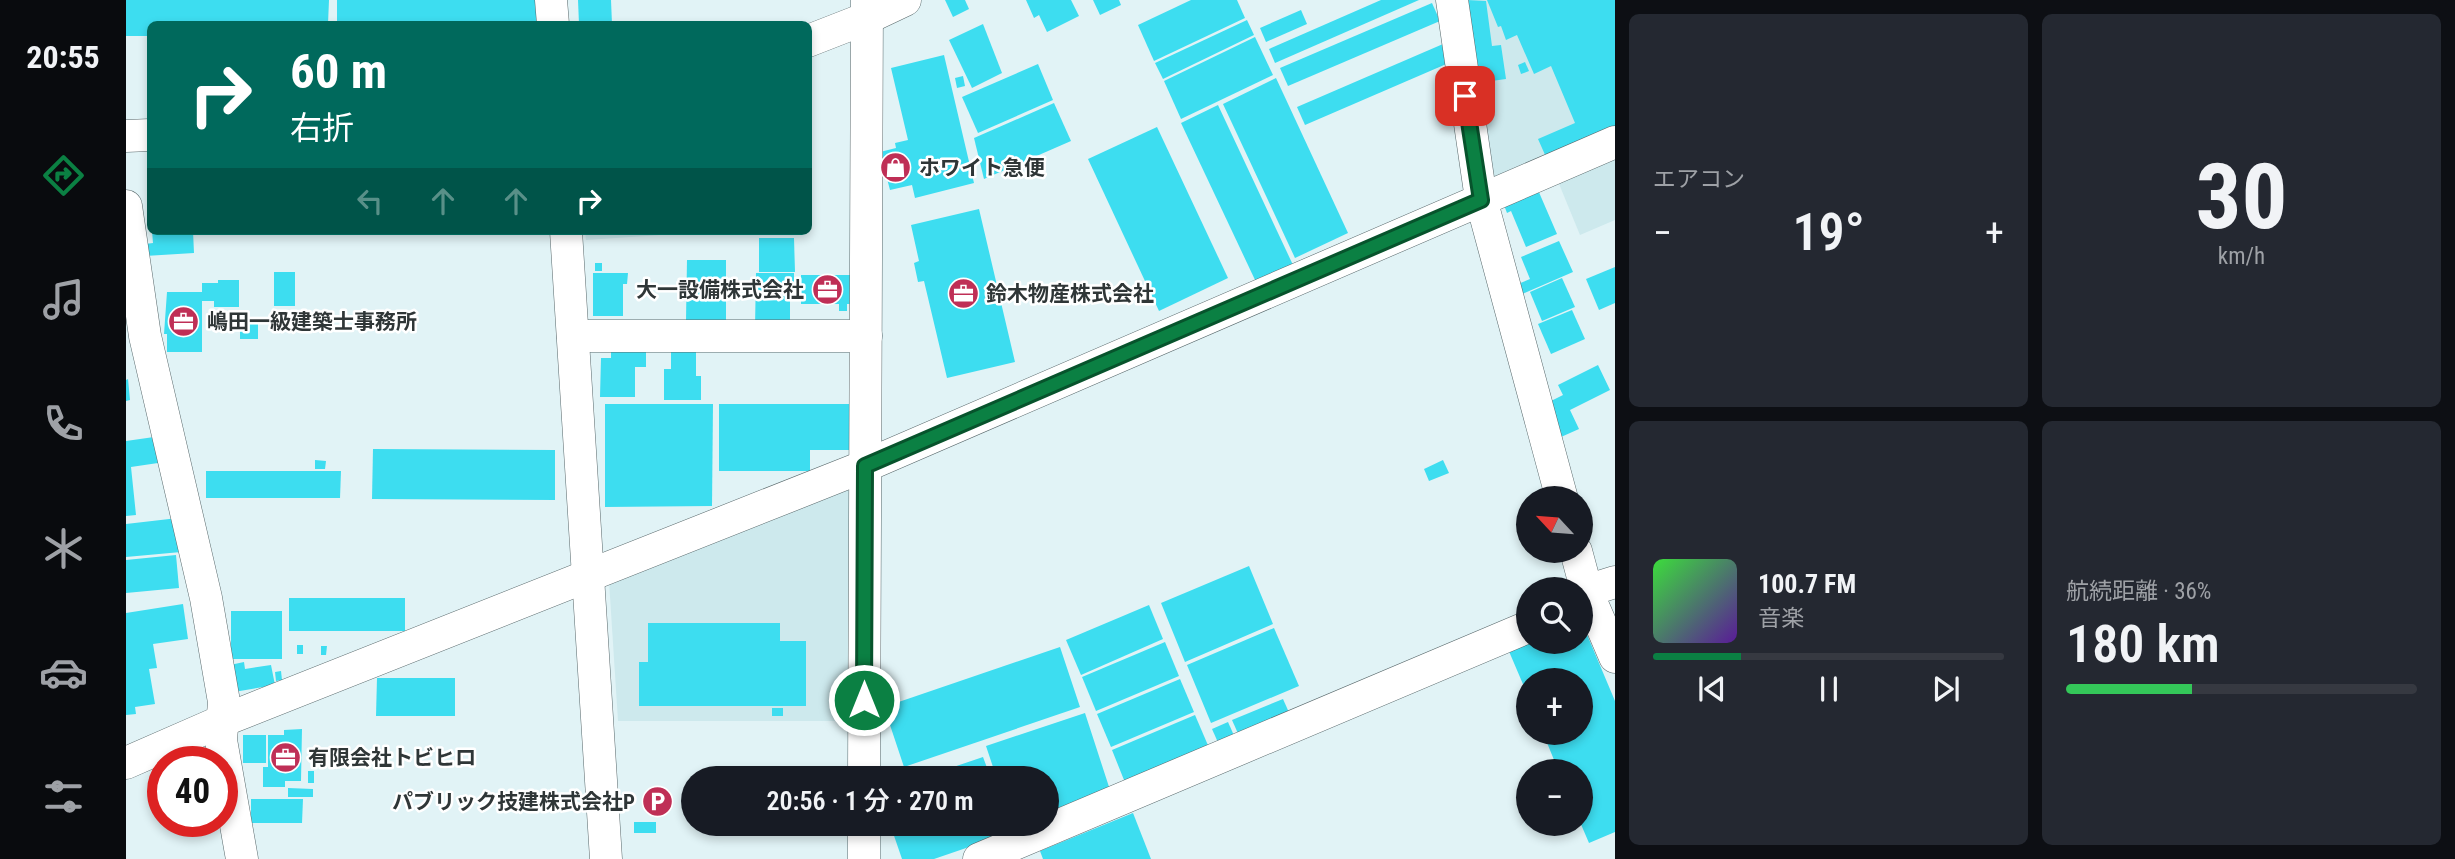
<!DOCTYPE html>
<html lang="ja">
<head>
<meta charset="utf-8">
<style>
	:root { --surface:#171b24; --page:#242831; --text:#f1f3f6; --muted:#9ea1a6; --line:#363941; --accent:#0b8043 }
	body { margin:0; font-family:"Roboto Condensed","Noto Sans JP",sans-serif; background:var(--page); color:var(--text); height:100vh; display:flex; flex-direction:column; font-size:26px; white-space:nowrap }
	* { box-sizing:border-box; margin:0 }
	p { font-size:23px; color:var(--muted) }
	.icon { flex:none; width:38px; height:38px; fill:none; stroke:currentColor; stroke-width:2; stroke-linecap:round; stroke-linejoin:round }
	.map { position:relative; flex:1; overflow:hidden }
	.side { display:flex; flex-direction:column; gap:14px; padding:14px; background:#0d0f14; width:840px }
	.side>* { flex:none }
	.banner { position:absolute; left:21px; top:21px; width:665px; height:214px; border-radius:10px; box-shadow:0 4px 10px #0003; background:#00695c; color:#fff; overflow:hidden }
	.needle { width:46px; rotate:296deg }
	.tools { position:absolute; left:1390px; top:486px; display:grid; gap:14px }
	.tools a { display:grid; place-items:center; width:77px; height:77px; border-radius:50%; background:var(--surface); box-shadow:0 4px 10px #0003; font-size:35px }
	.speed { position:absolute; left:21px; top:746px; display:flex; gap:14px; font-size:35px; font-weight:700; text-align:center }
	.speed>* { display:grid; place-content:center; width:91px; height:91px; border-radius:50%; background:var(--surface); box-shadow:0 4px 10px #0003; line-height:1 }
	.speed .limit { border:10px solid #d22; background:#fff; color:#111 }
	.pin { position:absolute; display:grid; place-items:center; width:60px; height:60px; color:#fff; margin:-30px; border-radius:14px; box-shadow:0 4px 10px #0006 }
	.me { position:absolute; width:77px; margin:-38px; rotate:0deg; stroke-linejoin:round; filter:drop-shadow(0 0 5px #0008) }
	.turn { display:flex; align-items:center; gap:24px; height:147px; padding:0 28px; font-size:32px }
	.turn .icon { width:91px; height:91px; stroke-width:2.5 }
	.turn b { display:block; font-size:49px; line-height:60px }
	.lanes { display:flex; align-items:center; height:66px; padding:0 28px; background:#0003; justify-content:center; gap:35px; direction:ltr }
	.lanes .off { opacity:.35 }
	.big { font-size:52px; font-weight:600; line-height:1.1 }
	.side .widget { flex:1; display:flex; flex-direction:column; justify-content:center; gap:10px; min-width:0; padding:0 24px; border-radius:10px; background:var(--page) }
	.side .dial { align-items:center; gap:0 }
	.dial b { font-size:91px; line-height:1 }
	.song { display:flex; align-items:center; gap:21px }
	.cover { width:84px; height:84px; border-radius:10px; background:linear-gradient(135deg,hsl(120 70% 55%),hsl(270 70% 35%)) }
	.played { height:7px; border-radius:4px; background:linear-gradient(90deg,var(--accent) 25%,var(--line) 25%) }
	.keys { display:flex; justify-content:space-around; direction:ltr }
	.heat { display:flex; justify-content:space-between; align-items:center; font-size:38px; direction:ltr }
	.charge { height:10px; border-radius:5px; background:linear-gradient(90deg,#34c759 36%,var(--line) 0) }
	.side .tiles { flex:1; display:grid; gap:14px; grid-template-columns:repeat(2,1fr) }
	.trip { position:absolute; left:555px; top:766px; width:378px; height:70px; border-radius:35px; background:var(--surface); box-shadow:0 4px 10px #0003; font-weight:600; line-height:70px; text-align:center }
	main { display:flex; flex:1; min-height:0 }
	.tab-bar { display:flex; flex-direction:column; width:126px; justify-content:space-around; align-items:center; background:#090b0e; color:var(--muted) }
	.tab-bar .icon { width:49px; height:49px }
	.tab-bar .selected { color:var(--accent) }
	.tab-bar b { font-size:32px; color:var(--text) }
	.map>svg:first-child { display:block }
</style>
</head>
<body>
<main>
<nav class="tab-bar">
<b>20:55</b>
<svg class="icon selected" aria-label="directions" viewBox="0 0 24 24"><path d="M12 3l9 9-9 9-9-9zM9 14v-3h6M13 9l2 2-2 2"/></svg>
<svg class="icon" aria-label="music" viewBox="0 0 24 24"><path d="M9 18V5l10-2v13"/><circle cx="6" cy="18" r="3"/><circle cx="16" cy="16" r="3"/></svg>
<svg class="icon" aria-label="phone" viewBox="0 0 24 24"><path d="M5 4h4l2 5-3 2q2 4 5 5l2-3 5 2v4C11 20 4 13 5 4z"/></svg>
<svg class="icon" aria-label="climate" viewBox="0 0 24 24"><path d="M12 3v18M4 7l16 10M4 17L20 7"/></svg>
<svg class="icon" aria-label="car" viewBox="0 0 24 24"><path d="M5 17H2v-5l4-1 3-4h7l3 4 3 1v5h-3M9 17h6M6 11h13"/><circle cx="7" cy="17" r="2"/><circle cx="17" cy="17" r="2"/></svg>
<svg class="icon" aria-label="filters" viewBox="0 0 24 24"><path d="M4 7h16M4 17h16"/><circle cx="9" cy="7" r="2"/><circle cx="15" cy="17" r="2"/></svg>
</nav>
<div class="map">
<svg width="1489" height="859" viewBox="0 0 1489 859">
	<rect width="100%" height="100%" fill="#e1f3f6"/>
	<g fill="#cde9ed">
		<path d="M1336,0H1489V130L1368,182Z"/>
		<path d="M1489,154V220L1454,235L1431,179Z"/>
		<path d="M459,231H565V233L460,240Z"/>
		<path d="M719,488L726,494L725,721H492L483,581Z"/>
	</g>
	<g fill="#3dddf0">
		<path d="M0,0H203L202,24H24V36H0Z"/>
		<rect x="211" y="0" width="201" height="24"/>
		<path d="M452,0H485L486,24H453Z"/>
		<path d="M819,0H839L843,9L827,17Z"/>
		<path d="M900,0H945L953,16L921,32L913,15L908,18Z"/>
		<path d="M967,0H993L995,5L974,15Z"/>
		<path d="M1065,0H1111L1119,18L1028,61L1012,25Z"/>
		<path d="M1255,0H1293L1149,63L1143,49Z"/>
		<path d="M1341,0L1360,1L1366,46L1375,45L1380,79L1351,83Z"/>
		<path d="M1361,0H1489V127L1420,157L1412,139L1449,123L1425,66L1408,74L1391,35L1380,40L1375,26L1372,27Z"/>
		<path d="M1306,3L1314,21L1162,86L1154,68Z"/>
		<path d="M1175,10L1181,24L1140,42L1134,28Z"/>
		<path d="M1121,20L1128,35L1037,79L1029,63Z"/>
		<path d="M857,24L876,73L846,88L823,40Z"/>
		<path d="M1129,37L1147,75L1055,119L1038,81Z"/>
		<path d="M1317,44L1325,62L1179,125L1171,107Z"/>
		<path d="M818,55L848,183L789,198L786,185L764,190L754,152L770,148L769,143L782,140L765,68Z"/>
		<path d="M1399,62L1403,71L1395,74L1392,65Z"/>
		<path d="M912,64L927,100L852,133L836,97Z"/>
		<path d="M837,76L839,86L831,88L829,78Z"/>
		<path d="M1150,78L1222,233L1169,258L1097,104Z"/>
		<path d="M928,103L945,141L858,179L848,138Z"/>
		<path d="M1092,105L1167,265L1130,282L1055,123Z"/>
		<path d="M1031,127L1102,278L1033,311L962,159Z"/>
		<path d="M1412,190L1431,234L1400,247L1385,211L1381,213L1378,205Z"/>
		<path d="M853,209L889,362L821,378L798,281L792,282L788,263L793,261L785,225Z"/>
		<path d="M26,231H67L68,253L19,256V244L27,243Z"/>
		<path d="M633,238H668L669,272H633Z"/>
		<path d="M1433,241L1447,272L1396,294L1392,284L1404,279L1395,257Z"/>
		<path d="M561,260H600V320H560Z"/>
		<rect x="469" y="263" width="7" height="8"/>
		<path d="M1489,267V303L1473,310L1460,279Z"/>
		<rect x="148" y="272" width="21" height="34"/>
		<path d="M467,273H502L501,284H497V316H467Z"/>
		<path d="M630,273H668V299H664V327H629Z"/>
		<path d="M675,275H727V304H721V311H713V304H675Z"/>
		<path d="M1436,278L1449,307L1416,321L1404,292Z"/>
		<path d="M92,280H113V307H88V301H76V352H41V334H38L41,292H76V283H92Z"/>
		<path d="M1446,310L1459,339L1425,354L1412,324Z"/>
		<path d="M114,322L132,323V339H114Z"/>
		<path d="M520,346V367H509V397H474L475,358H485V347Z"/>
		<path d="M545,350H570V376H575V400H538V369H545Z"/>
		<path d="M1472,365L1484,390L1444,410L1453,429L1435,437L1419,404L1437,395L1432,385Z"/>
		<path d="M2,379L4,400L0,401V380Z"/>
		<path d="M479,404H587L586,506L479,507Z"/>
		<path d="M593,404H726V450H684V471H593Z"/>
		<path d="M35,436L32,463L5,467L10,515L0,516V441Z"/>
		<path d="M247,449L429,450V500L246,499Z"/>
		<path d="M189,460L200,461L199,469H189Z"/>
		<path d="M1317,460L1323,473L1303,481L1298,469Z"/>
		<path d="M80,471H215L214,498H80Z"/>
		<path d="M52,518L55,552L0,557V524Z"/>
		<path d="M50,555L53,588L0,593V560Z"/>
		<path d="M1123,566L1147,624L1059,662L1035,603Z"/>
		<rect x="163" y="598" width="116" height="33"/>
		<path d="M57,604L62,639L27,644L31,668L23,669L29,704L9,707L10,714L0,715V613Z"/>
		<path d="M1023,605L1037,639L955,675L940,640Z"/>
		<rect x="105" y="611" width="51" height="48"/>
		<path d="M1454,618L1489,701V832L1463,843L1454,822V772H1433L1417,733H1454V681H1402V696L1382,649L1402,642H1454Z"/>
		<path d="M522,623H654V641H680V706H513V662H522Z"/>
		<path d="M1148,628L1173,686L1085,723L1061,665Z"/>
		<path d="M1039,642L1053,676L970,711L956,677Z"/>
		<rect x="171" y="645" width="6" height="9"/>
		<path d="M195,646H201L200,655H195Z"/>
		<path d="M934,647L954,707L778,767L758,707Z"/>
		<path d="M118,662L119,669L145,665L149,685L108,692L104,665Z"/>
		<path d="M155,671L156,680L150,681L149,672Z"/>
		<path d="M251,678H329V716H250Z"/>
		<path d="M1054,679L1068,712L985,747L971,714Z"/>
		<path d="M1157,699L1165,717L1114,738L1106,720Z"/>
		<rect x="646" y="708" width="11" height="8"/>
		<path d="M959,713L985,793L920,815V779H871L860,746Z"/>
		<path d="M1069,715L1084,750L1000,785L986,750Z"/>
		<path d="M1102,722L1110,740L1094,747L1086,729Z"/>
		<path d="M176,729L175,781H159V787H137V767H142V735H158V730Z"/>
		<rect x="117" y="735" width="23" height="28"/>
		<path d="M857,757L863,773L866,772L868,779H792Z"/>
		<rect x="182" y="771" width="6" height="12"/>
		<path d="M162,788L187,789V797H162Z"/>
		<path d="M125,799H177L176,823H125Z"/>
		<path d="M1007,813L1025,859H917L914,851Z"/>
		<rect x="508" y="822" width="22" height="11"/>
		<path d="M764,824H877L881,834L808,859H776Z"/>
	</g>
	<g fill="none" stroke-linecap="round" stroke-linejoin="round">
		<defs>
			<g id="minor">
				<path d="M425,0L427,24"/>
				<path d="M1326,0L1355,199L1436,499"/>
				<path d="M682,41L741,18L779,0"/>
				<path d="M0,136L24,135"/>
				<path d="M0,206L19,336L80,598L98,702L95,740L116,859"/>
				<path d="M440,231L480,859"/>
				<path d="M447,336H740"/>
				<path d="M1450,551L1461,592L1489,657"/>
				<path d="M1454,604L1473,587L1489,582"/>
				<path d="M0,763L96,721L739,466L1489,142"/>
				<path d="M738,779L741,0"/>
				<path d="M738,859V824"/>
				<path d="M853,859L1402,627"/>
			</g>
		</defs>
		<use href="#minor" stroke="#58686b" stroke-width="33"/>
		<use href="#minor" stroke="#fff" stroke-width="32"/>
	</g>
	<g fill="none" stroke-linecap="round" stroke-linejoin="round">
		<defs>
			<path id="route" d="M738,700L739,466L1355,200L1339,96"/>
		</defs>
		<use href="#route" stroke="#07532c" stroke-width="18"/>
		<use href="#route" stroke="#0b8043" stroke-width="12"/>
	</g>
	<defs>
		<symbol id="shop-disc" viewBox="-11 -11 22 22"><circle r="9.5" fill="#bf2f56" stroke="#fff"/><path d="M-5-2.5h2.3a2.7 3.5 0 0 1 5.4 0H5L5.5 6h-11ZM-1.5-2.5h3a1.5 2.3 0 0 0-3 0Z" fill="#fff"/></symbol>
		<symbol id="office-disc" viewBox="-11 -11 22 22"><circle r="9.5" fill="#bf2f56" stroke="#fff"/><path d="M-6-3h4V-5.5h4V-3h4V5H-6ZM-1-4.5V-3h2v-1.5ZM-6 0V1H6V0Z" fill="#fff"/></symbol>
		<symbol id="parking-disc" viewBox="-11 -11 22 22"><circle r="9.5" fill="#bf2f56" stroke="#fff"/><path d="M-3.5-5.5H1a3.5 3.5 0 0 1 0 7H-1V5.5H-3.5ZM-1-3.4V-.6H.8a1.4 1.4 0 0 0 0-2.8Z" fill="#fff"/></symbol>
	</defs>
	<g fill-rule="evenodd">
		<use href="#shop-disc" x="752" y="150" width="35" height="35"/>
		<use href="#office-disc" x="684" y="272" width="35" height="35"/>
		<use href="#office-disc" x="820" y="276" width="35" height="35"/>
		<use href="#office-disc" x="40" y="304" width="35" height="35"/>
		<use href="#office-disc" x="142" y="740" width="35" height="35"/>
		<use href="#parking-disc" x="514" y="784" width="35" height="35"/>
	</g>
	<g text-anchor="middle" stroke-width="5" stroke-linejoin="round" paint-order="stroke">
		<g font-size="21" font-weight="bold" fill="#2f3637" stroke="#fff" text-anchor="start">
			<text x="793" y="175">ホワイト急便</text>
			<text x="678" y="297" text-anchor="end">大一設備株式会社</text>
			<text x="860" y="301">鈴木物産株式会社</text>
			<text x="81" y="329">嶋田一級建築士事務所</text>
			<text x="182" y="765">有限会社トビヒロ</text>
			<text x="509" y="809" text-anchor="end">パブリック技建株式会社P</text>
		</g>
	</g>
</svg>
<div class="tools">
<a><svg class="needle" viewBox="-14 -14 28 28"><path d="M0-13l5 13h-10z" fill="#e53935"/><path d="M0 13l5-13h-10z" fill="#9ea1a6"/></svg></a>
<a><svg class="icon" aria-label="search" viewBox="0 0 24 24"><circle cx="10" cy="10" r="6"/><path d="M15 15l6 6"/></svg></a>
<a>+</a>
<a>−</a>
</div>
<div class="speed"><div class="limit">40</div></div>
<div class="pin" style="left:1339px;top:96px;background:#d93025"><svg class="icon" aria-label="arrive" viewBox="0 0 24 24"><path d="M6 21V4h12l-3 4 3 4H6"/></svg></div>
<svg class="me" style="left:738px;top:700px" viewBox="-20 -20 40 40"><circle r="17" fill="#0b8043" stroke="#fff" stroke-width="3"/><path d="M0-11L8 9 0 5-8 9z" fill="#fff"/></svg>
<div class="trip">20:56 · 1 分 · 270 m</div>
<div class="banner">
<div class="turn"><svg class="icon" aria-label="right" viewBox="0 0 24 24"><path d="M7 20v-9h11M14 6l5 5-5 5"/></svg><div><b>60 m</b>右折</div></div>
<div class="lanes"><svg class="icon off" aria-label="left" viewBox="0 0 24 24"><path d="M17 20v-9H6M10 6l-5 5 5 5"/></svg><svg class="icon off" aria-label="ahead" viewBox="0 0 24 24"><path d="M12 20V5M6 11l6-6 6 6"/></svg><svg class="icon off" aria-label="ahead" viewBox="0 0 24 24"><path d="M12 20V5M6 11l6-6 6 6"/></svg><svg class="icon" aria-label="right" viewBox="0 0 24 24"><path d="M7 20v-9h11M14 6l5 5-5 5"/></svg></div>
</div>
</div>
<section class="side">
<div class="tiles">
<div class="widget"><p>エアコン</p>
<div class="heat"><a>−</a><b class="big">19°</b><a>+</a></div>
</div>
<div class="widget dial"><b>30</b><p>km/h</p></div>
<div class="widget">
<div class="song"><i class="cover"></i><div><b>100.7 FM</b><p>音楽</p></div></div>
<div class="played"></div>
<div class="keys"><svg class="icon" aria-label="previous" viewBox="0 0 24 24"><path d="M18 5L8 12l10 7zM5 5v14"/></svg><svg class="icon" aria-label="pause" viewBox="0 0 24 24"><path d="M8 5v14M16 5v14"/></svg><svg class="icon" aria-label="next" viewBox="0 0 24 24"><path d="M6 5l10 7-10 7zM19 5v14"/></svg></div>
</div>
<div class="widget"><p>航続距離 · 36%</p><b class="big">180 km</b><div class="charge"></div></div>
</div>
</section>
</main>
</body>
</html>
